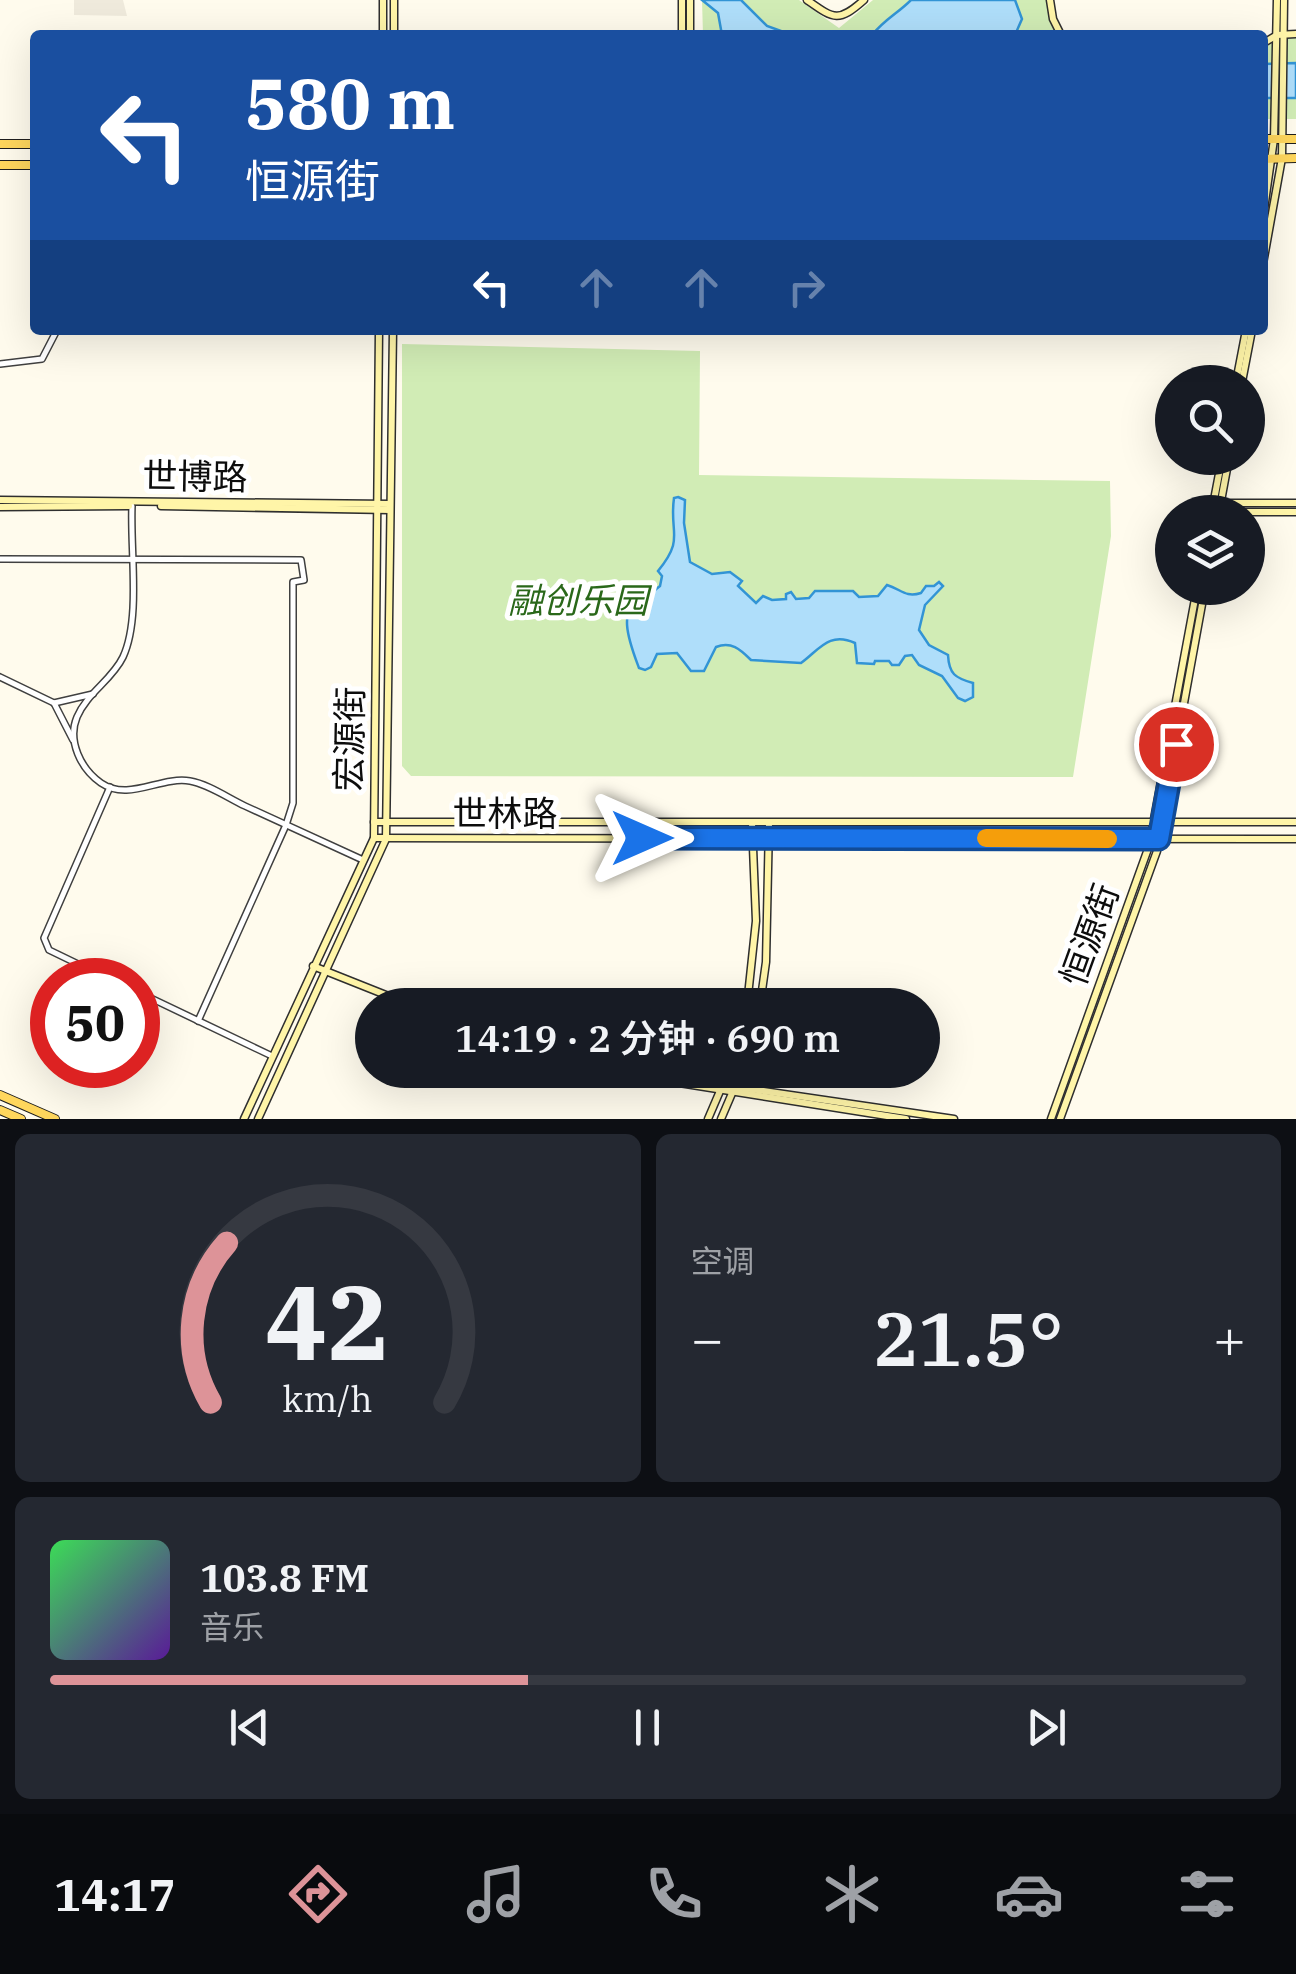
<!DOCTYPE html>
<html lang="zh">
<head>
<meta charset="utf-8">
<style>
	:root { --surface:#171b24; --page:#242831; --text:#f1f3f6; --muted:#9ea1a6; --line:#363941; --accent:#dd9398 }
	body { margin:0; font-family:"IBM Plex Serif","Noto Sans SC",serif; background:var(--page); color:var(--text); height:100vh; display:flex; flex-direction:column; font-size:38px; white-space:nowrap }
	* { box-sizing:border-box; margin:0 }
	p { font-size:32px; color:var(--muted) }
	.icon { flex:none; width:55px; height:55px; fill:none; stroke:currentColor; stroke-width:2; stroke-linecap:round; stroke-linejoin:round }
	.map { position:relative; height:1119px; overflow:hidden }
	.details { display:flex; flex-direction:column; gap:15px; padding:15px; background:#0d0f14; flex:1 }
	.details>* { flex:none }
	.top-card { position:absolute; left:30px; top:30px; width:1238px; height:305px; border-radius:10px; box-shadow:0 10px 40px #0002; background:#1a4fa0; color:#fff; overflow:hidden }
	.controls { position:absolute; left:1155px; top:365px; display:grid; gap:20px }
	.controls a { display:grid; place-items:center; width:110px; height:110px; border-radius:50%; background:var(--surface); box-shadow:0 10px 40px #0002; font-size:50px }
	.speed { position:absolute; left:30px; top:958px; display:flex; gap:20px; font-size:50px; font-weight:700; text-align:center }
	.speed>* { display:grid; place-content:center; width:130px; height:130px; border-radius:50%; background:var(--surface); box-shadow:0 10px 40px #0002; line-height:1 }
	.speed .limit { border:15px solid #d22; background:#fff; color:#111 }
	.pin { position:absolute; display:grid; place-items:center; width:85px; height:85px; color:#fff; margin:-42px; border:5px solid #fff; border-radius:50%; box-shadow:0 2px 10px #0007 }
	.me { position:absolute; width:110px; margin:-55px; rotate:90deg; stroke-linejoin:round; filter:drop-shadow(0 0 8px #0008) }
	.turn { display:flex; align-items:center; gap:35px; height:210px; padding:0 50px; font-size:45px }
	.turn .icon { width:130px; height:130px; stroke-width:2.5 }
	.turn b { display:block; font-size:70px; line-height:85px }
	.lanes { display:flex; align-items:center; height:95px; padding:0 50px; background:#0003; justify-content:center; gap:50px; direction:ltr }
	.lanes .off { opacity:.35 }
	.big { font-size:75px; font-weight:600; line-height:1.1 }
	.details .tile { flex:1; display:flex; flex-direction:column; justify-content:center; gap:15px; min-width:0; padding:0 35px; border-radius:15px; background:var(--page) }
	.details .dial { align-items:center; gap:0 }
	.dial svg { height:260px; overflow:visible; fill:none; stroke:var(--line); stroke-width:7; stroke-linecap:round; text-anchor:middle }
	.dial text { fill:var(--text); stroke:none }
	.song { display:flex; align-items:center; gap:30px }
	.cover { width:120px; height:120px; border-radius:15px; background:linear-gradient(135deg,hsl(130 70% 55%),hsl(270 70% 35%)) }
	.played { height:10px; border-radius:5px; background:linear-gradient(90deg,var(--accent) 40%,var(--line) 40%) }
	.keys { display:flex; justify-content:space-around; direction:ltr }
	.heat { display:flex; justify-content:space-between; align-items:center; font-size:55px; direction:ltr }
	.details .tiles { flex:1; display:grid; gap:15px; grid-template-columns:1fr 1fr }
	.tile:last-child { grid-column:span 2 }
	.trip { position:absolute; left:355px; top:988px; width:585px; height:100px; border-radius:50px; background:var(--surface); box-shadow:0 10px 40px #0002; font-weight:600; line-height:100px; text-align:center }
	.menu { display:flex; height:160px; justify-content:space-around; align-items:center; background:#090b0e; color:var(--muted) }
	.menu .icon { width:70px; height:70px }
	.menu .active { color:var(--accent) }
	.menu b { font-size:45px; color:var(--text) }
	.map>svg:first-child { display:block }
</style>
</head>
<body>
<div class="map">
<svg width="1296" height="1119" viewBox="0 0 1296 1119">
	<rect width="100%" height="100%" fill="#fffbed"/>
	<g fill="#d1ecb5">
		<path d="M702,0H799L839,28L873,0H1048L1060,35H703Z"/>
		<path d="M1291,35H1296V119H1263L1262,48Z"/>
		<path d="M402,344L700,351L699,475L1110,481L1111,536L1073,777L411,776L402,766Z"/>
	</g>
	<path fill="#efeadc" d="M74,0H123L127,16L74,15Z"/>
	<g fill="#afdefa" stroke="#3294d5" stroke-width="2.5">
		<path d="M702,0H741L767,26L792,35H722L718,13Z"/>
		<path d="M911,0H1015L1022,19L1015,35H872C886,18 897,14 911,0Z"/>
		<path d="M1296,63V98H1263L1262,64Z"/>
		<path d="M678,497L685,500L684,523L690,562L712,574L730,572L742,581L738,586L756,603L763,596L772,600L786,599V594L791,592L796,599L809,598L815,591H853L859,597L878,596L887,585C901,589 905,598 921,593L926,586H934L939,582L943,586L925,605L919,630L929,645L948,655C949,674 955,678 973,683V697L965,701L958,698L942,676L919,665L912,655L905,656L899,665H892L889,661H875L874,664L857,663L855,643C829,631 819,650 801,663L751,660C740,649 731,641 716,647L704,671H691L677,653L657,654L651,667L645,670L639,668C629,641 617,613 641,589L655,590L660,586L662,576L658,571C685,538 669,534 674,498Z"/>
	</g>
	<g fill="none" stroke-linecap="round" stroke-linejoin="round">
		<defs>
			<g id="street">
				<path d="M0,364L42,359L57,330"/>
				<path d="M132,506C130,550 141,618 123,657C112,680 87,693 77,717C67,741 81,769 101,783C129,802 160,776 190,781C208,784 228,798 245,806C284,824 323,842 363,860"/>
				<path d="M0,559L301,560L304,580L293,582V803L286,825L198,1021"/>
				<path d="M0,677L54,703L73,740"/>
				<path d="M54,703L93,694"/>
				<path d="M110,787L44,938L49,950L111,980"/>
				<path d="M138,992L272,1056"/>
			</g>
			<g id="secondary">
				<path d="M394,0V35"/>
				<path d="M807,0C834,19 838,23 864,0"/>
				<path d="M1050,0L1053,19L1061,35"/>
				<path d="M383,35V0"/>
				<path d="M682,35V0"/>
				<path d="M690,35V0"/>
				<path d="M1262,44L1277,35L1296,34"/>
				<path d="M1262,223L1274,139L1277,0"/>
				<path d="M1262,269L1282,158L1284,0"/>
				<path d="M1236,382L1246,330"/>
				<path d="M1242,382L1252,330"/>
				<path d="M0,500L390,504"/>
				<path d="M1213,503H1296"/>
				<path d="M1213,505L1222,458"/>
				<path d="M161,506L390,510"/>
				<path d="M0,507L129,506"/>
				<path d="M1211,512H1296"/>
				<path d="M1219,512L1229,458"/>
				<path d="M374,822H1296"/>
				<path d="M374,838L1296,839"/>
				<path d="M313,966L411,1005"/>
				<path d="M747,1005L756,921L752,823"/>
				<path d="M760,1005L766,962L769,823"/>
				<path d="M597,1070L906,1119"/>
				<path d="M723,1085L954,1119"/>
				<path d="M244,1119L374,838L379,330"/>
				<path d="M258,1119L386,839L393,330"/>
				<path d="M708,1119L729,1070"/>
				<path d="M721,1119L742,1070"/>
				<path d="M1051,1119L1149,846L1197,588"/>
				<path d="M1060,1119L1157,851L1205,588"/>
			</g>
			<g id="primary">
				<path d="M1262,139H1296"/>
				<path d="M0,144H35"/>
				<path d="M1262,159L1296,158"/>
				<path d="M0,165H35"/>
				<path d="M0,1095L55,1119"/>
				<path d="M0,1110L21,1119"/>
			</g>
		</defs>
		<use href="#street" stroke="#404040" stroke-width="8"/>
		<use href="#secondary" stroke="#2f2f2f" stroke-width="9"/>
		<use href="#primary" stroke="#1e1e1e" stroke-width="10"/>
		<use href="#street" stroke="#fff" stroke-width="5"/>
		<use href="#secondary" stroke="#fff5a8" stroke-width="6"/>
		<use href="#primary" stroke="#ffd75d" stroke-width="8"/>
	</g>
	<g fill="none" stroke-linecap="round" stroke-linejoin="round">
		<defs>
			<path id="route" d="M642,838L1159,839L1176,744"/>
		</defs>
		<use href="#route" stroke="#114b97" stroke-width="25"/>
		<use href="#route" stroke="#1a73e8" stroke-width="18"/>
		<path stroke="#f59e0b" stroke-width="18" d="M986,838L1108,839"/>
	</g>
	<g text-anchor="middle" stroke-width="10" stroke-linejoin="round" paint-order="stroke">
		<g font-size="35" fill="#0d0d0d" stroke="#fff">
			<text transform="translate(195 477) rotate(1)" y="12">世博路</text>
			<text transform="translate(350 739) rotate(-89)" y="12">宏源街</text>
			<text x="505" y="826">世林路</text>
			<text transform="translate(1090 935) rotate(-70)" y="12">恒源街</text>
		</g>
		<g font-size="35" font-style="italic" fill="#2a681a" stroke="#fff">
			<text x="578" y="613">融创乐园</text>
		</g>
	</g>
</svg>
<div class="controls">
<a><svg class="icon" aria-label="search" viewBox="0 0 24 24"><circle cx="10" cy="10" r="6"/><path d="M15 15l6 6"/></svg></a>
<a><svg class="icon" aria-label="layers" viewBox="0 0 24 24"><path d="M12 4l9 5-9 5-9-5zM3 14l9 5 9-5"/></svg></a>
</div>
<div class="speed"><div class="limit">50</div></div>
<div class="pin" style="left:1176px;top:744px;background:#d93025"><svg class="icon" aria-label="arrive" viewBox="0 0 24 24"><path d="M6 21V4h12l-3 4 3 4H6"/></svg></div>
<svg class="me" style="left:642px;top:838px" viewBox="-20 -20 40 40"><path d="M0-17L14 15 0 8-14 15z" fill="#1a73e8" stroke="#fff" stroke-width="4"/></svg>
<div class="trip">14:19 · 2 分钟 · 690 m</div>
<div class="top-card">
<div class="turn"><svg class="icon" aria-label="left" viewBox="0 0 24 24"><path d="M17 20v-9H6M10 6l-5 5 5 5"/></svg><div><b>580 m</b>恒源街</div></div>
<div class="lanes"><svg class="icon" aria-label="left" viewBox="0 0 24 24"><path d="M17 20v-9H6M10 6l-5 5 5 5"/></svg><svg class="icon off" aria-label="ahead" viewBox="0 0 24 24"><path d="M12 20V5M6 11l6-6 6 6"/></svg><svg class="icon off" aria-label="ahead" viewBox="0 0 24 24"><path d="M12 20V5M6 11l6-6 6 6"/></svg><svg class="icon off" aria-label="right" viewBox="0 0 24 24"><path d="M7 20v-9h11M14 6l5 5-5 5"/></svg></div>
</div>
</div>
<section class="details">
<div class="tiles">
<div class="tile dial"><svg viewBox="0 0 100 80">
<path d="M14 69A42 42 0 1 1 86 69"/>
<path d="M14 69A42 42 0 0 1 19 20" stroke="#dd9398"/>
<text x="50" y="56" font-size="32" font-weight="700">42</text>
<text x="50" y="72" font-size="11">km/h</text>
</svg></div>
<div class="tile"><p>空调</p>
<div class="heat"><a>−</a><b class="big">21.5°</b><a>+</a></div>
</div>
<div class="tile">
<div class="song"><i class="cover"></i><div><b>103.8 FM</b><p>音乐</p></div></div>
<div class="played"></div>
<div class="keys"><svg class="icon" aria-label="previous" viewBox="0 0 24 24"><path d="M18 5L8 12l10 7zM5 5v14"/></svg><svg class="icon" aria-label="pause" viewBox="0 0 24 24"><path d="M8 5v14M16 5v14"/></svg><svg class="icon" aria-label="next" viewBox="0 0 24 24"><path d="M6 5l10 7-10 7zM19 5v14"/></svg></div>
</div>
</div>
</section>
<nav class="menu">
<b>14:17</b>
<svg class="icon active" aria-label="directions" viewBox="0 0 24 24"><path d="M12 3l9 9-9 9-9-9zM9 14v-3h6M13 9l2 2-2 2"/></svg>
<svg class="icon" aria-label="music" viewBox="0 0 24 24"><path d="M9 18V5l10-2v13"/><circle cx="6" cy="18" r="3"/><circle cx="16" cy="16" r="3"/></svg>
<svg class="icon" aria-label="phone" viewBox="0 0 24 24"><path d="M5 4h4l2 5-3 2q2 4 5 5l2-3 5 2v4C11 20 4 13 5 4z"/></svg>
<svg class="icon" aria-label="climate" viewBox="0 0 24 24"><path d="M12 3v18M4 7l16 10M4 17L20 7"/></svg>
<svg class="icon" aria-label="car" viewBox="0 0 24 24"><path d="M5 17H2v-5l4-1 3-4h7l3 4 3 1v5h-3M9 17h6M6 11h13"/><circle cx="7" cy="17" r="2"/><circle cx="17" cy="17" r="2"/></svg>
<svg class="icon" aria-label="filters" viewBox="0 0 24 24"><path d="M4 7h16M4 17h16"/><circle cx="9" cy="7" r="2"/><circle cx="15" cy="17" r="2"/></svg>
</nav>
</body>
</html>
